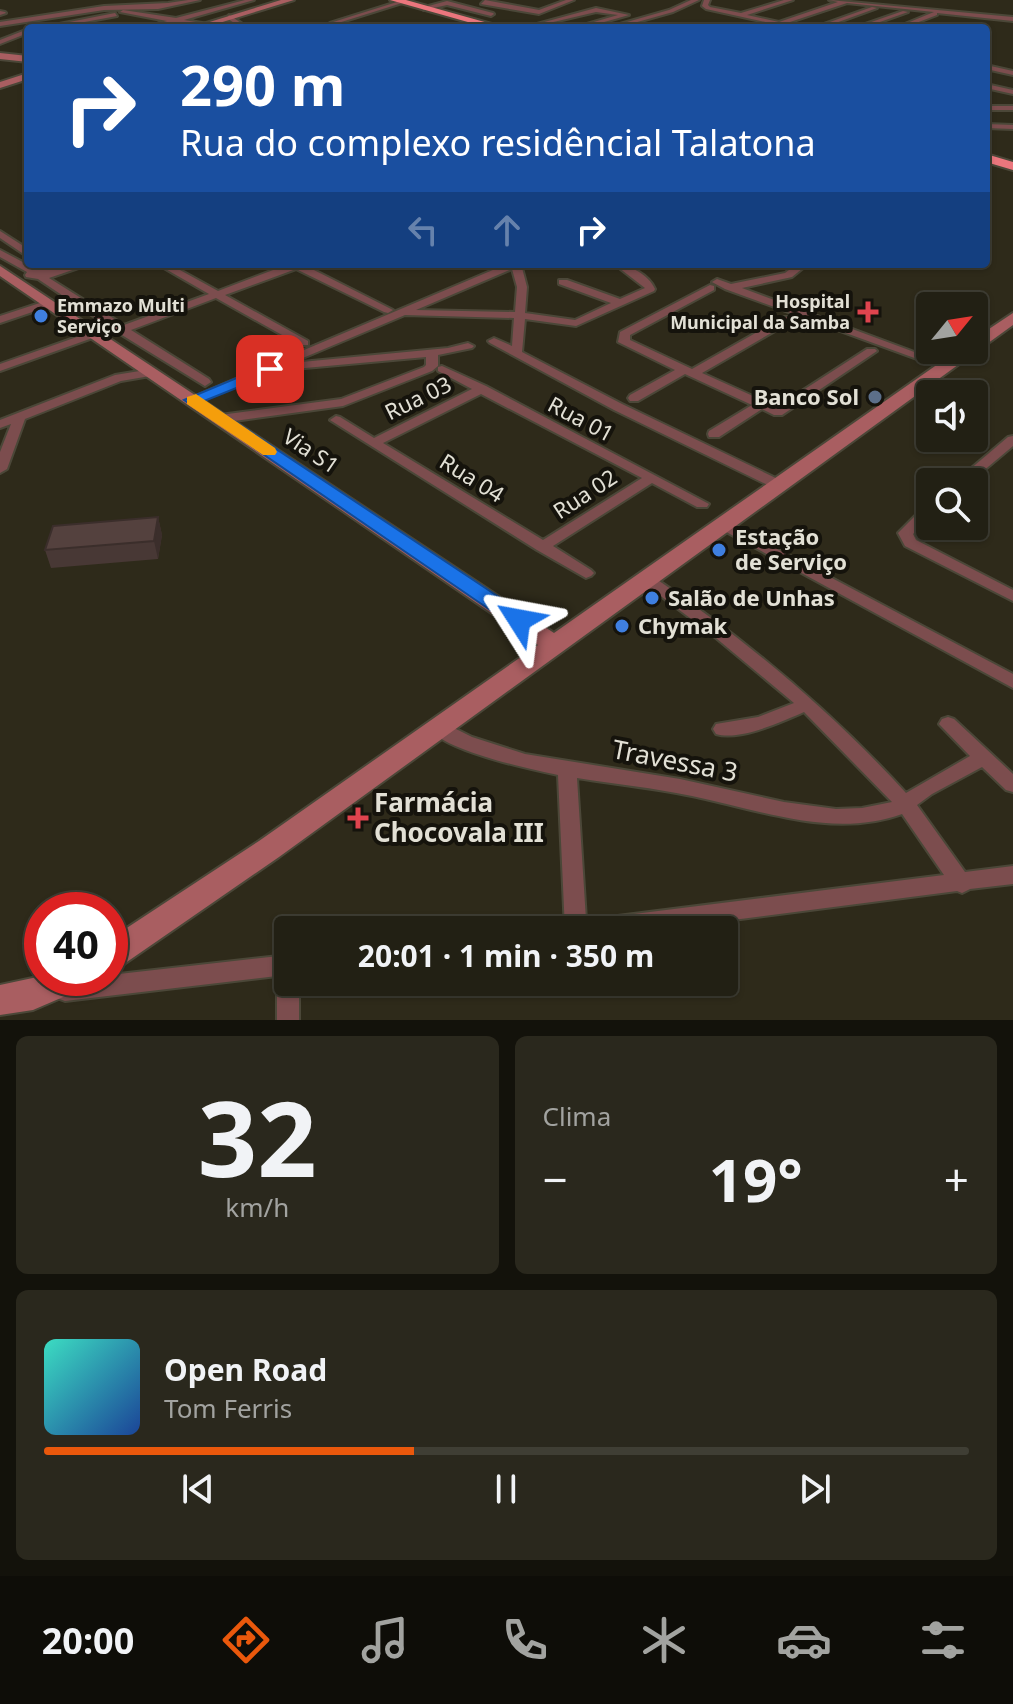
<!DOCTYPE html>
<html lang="pt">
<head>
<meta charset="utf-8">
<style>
	:root { --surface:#222014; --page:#2a281d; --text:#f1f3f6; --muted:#a2a3a0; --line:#3f3e34; --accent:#ea580c }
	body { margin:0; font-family:"Noto Sans",sans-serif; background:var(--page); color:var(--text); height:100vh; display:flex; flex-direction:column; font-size:30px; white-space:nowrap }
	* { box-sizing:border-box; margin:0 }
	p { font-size:26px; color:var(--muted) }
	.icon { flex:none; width:44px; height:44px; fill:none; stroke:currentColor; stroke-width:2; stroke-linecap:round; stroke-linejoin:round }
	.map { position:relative; height:1020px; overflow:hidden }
	.details { display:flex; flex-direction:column; gap:16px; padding:16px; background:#13120b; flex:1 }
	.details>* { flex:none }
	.banner { position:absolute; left:24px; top:24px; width:966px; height:244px; border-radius:8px; box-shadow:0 2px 6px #0004,0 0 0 2px var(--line); background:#1a4fa0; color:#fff; overflow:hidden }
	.needle { width:52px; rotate:60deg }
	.buttons { position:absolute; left:916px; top:292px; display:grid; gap:16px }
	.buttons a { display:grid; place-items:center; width:72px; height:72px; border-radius:8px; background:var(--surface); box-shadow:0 2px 6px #0004,0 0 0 2px var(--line); font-size:40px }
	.speed { position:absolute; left:24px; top:892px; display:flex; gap:16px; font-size:40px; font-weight:700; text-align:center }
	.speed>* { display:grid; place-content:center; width:104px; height:104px; border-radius:50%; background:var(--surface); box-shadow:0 2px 6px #0004,0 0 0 2px var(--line); line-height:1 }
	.speed .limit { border:12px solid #d22; background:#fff; color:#111 }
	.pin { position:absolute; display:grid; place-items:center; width:68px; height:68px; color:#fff; margin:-34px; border-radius:16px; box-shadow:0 4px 12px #0006 }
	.me { position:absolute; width:88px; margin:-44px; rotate:304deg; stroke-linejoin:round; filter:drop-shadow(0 0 6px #0008) }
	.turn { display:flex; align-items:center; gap:28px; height:168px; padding:0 24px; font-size:36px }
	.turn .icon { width:104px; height:104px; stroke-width:2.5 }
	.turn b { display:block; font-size:56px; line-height:68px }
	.lanes { display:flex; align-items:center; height:76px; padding:0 24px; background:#0003; justify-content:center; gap:40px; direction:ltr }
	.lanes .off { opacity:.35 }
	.big { font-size:60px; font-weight:700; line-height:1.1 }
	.details .tile { flex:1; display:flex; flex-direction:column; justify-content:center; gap:12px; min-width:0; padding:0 28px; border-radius:12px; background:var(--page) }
	.details .dial { align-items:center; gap:0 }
	.dial b { font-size:104px; line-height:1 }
	.song { display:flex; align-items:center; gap:24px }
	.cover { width:96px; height:96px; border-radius:12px; background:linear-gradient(135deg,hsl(170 70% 55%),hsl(220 70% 35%)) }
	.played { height:8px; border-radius:4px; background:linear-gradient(90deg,var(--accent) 40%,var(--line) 40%) }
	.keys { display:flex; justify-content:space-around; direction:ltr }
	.heat { display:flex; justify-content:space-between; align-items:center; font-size:44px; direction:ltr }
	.details .tiles { flex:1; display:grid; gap:16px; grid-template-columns:1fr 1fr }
	.tile:last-child { grid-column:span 2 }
	.trip { position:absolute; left:274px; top:916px; width:464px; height:80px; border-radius:8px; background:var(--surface); box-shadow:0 2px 6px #0004,0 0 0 2px var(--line); font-weight:700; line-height:80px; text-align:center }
	.tabs { display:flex; height:128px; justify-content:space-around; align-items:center; background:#0e0d08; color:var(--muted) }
	.tabs .icon { width:56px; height:56px }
	.tabs .on { color:var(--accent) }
	.tabs b { font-size:36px; color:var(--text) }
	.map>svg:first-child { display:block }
</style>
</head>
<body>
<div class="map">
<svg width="1013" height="1020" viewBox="0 0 1013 1020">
	<rect width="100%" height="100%" fill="#2e2a1a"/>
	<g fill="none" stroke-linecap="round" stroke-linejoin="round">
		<defs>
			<g id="street">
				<path d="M188,0H200L158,9L104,10L0,26V22L104,6L168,3Z"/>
				<path d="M245,0H254L184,20L208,24L206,27L176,22L154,28H144L167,21L120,12L123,10L176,18Z"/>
				<path d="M485,0L539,10L566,0H574L539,14L481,4Z"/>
				<path d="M691,0H699L673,12L616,28L613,26L669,10Z"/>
				<path d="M704,0H710L708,5L710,7L741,13L784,0H793L747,15L779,22L838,2L829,0L1013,17V21L937,13V15L903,28H895L934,12L847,3L787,23L804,28H793L706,9L702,6Z"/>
				<path d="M447,1L493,13L494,14L491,16L447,5L424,10L421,8Z"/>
				<path d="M397,2L402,3L335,24L330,23Z"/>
				<path d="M872,7L877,8L822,28H813Z"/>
				<path d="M596,8L629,15L583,28H573L618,15L596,12L545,24L550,28H543L537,24Z"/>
				<path d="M0,11L5,12L6,13L0,15Z"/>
				<path d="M903,11L908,12L863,28H854Z"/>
				<path d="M115,13L117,16L52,28H39Z"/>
				<path d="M229,15L231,16L248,28H241L227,18Z"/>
				<path d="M496,25L516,28H494Z"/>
				<path d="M28,29V33L0,44V40Z"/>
				<path d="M986,65L1013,71V75L986,69Z"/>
				<path d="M986,84L1013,90V94L986,88Z"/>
				<rect x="986" y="106" width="27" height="4"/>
				<path d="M986,124L1013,125V129L986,128Z"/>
				<path d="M0,231L28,249V257L0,238Z"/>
				<path d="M0,250L34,268C45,263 53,268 61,268C71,267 79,264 90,264L49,278L124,325L209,294L157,264H169L218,291L289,264H302L393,310L388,313L384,312L296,269L225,295L308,341V345H300L216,298L131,330L209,379L211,382L205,386L117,332L38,279L26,277L25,275L27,272L0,257Z"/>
				<path d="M507,264H521L527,287L525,313L575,320L611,303L559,284V280H567L620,299L645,288L614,264C629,264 649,275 655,289L654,291L576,326L525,319L522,352L622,404L784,482L786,485L784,488H774L614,410L490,343L488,341L494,338L512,346L514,318L405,315L291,363L448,348L468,343L474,346L472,348L438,355V366L432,371L343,406L220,423L214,419L220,415L341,399L424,367L426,365V357L283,370L278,368L196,403L192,404L186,400ZM512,269L517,287L515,312L416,310Z"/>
				<path d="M797,264H808L792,277L742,288L952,366L950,368H942L725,289L712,282L717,279L731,284L785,273Z"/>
				<path d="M710,285L714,286V290L630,335V340L692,369L784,317H792V321L702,373L777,407L867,349H875L877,351L782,415H774L762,409L719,437H709L708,434L709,431L752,405L685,374L638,401H630L628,398L630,395L675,370L618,342L620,332Z"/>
				<path d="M49,300L53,301V305L0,323V316Z"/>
				<path d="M94,331L100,334L98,336L0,371V364Z"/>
				<path d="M442,366L486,386L709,504L707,507H697L652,483L553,546L591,570L594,573L591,576L586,578L537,550L330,420L336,416L340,417L374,438L472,389L438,371V367ZM481,394L642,478L543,540L383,443Z"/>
				<path d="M152,369L156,371V375L121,381L25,419L7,469L0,473V452L11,424L0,428V420L115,375Z"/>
				<path d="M1013,436V446L970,482H955L1008,437Z"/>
				<path d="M930,505V517L913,534L916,540L1013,590V601L905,546L898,533L925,506Z"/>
				<path d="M724,521L1013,674V688L719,528L717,525Z"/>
				<path d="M647,574L652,576C745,639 830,710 906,793L970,756L939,724L942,719L948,717L954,719L1013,774V792L1006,790L982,767L932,794L917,805L965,872L1013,866V884L970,889L962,893L957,891L655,930H565L558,775C530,769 444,751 429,728L432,723L438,721L444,723L472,737L525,754L680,779L784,802L836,809L862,808L892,802L804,712C781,722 740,741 716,734L713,729L716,724L758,717L794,703L710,633L642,582L639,579ZM577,778C615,784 654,788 692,796C760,810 833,839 902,814L944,875L586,920Z"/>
				<path d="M288,955V982H299V1020H277V976L65,1001L57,998L54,991L57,984L87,978H110V975Z"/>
			</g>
			<g id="secondary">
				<path d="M281,0H294L203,28H190Z"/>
				<path d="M0,53L28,56V62L0,59Z"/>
				<path d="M28,73V79L0,88V82Z"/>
				<path d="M0,266L554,633L958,350H974V339L1013,313V325L279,857L121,966L110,970V939L259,841L538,645L0,276Z"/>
				<path d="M42,976L89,978L84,988L33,1010L0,1015V985Z"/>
			</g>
			<g id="highway">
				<path d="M390,0H406L506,28H489Z"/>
				<path d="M986,154L1013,162V170L986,162Z"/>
			</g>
		</defs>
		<use href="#street" stroke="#4b4738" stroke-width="4"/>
		<use href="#secondary" stroke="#4b4738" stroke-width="4"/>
		<use href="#highway" stroke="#4b4738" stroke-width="4"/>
		<use href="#street" fill="#7c4d4e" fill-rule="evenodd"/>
		<use href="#secondary" fill="#a95e61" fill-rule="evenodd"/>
		<use href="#highway" fill="#eb767d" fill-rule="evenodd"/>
	</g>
	<path fill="#483835" d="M158,517L162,535L158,559L51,568L45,550Z"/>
	<path fill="#3b2e2b" d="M158,517L162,535L158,559L154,541Z"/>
	<path fill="#54413e" stroke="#3b2e2b" stroke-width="2" d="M158,517L154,541L45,550L53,526Z"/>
	<path fill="#1a73e8" stroke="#114b97" stroke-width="2" d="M270,364L278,369L276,372L204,401L526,615L529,620L526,625H512L184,400Z"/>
	<path fill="#f59e0b" d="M196,394L275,448L277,452L275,455H263L187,404V397Z"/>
	<g fill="#e0444e" stroke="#15130c" stroke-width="3">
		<path d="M864 300h8v8h8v8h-8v8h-8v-8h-8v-8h8z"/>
		<path d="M354 806h8v8h8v8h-8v8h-8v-8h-8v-8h8z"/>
	</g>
	<g fill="#3f7fe0" stroke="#15130c" stroke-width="3">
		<circle cx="41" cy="316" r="8"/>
		<circle cx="719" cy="550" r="8"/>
		<circle cx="652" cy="598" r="8"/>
		<circle cx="622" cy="626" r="8"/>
	</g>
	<circle fill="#5c6f8a" stroke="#15130c" stroke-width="3" cx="875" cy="397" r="8"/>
	<g text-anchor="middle" stroke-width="8" stroke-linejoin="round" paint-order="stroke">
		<g font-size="18" font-weight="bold" fill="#e2e0d5" stroke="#15130c" text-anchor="end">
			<text x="850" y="308">Hospital<tspan x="850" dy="21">Municipal da Samba</tspan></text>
			<text x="57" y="312" text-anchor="start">Emmazo Multi<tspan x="57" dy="21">Serviço</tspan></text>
		</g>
		<g font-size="22" font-weight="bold" fill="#e2e0d5" stroke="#15130c" text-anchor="start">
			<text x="859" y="405" text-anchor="end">Banco Sol</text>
			<text x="735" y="545">Estação<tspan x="735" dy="25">de Serviço</tspan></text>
			<text x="668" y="606">Salão de Unhas</text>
			<text x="638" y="634">Chymak</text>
		</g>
		<g font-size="22" fill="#e2e0d5" stroke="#15130c">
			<text transform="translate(418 398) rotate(-26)" y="8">Rua 03</text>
			<text transform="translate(581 419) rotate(28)" y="8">Rua 01</text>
			<text transform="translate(311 451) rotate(34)" y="8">Via S1</text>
			<text transform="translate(472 478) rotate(32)" y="8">Rua 04</text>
			<text transform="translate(585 494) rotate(-33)" y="8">Rua 02</text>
		</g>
		<g font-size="26" fill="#e2e0d5" stroke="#15130c">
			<text transform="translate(675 761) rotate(11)" y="9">Travessa 3</text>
		</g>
		<g font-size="26" font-weight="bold" fill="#e2e0d5" stroke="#15130c" text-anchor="start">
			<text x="374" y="812">Farmácia<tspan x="374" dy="30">Chocovala III</tspan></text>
		</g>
	</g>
</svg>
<div class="buttons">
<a><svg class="needle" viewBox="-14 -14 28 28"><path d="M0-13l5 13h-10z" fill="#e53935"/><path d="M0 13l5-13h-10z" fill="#a2a3a0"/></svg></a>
<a><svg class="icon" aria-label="sound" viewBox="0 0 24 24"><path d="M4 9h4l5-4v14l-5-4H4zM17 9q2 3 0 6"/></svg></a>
<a><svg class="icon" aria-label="search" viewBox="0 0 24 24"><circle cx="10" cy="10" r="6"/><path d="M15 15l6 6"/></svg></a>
</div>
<div class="speed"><div class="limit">40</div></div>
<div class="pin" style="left:270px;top:369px;background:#d93025"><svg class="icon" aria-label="arrive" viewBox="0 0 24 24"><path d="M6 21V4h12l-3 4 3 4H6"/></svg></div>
<svg class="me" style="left:519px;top:620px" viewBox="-20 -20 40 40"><path d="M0-17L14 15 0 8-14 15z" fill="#1a73e8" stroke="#fff" stroke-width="4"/></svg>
<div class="trip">20:01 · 1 min · 350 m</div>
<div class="banner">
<div class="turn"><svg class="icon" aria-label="right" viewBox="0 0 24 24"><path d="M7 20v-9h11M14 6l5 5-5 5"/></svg><div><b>290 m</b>Rua do complexo residêncial Talatona</div></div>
<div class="lanes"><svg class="icon off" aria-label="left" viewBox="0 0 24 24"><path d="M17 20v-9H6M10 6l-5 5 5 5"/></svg><svg class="icon off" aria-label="ahead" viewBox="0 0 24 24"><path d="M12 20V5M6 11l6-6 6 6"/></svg><svg class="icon" aria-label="right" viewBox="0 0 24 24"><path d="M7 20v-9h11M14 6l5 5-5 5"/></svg></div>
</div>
</div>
<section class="details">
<div class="tiles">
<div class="tile dial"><b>32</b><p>km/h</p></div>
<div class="tile"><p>Clima</p>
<div class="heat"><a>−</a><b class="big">19°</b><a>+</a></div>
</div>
<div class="tile">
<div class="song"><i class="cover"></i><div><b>Open Road</b><p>Tom Ferris</p></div></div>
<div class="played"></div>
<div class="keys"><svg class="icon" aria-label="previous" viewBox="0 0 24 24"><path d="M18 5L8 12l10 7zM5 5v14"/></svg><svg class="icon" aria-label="pause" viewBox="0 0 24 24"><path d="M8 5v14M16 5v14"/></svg><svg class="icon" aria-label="next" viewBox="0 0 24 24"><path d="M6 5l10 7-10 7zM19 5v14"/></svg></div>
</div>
</div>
</section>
<nav class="tabs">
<b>20:00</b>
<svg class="icon on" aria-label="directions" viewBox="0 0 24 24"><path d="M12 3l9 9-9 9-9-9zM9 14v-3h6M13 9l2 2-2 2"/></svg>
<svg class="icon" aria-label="music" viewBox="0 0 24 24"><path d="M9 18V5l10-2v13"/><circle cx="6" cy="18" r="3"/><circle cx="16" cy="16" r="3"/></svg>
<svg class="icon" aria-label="phone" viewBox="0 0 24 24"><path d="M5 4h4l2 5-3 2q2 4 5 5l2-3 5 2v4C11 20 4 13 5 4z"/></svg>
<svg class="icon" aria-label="climate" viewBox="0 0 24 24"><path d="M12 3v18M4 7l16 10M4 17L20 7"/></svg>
<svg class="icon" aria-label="car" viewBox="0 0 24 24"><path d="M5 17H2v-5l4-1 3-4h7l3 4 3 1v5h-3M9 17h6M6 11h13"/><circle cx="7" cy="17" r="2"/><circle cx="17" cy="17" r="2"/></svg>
<svg class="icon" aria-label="filters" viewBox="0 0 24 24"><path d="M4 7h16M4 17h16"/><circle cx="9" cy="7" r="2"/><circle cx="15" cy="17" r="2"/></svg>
</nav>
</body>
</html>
